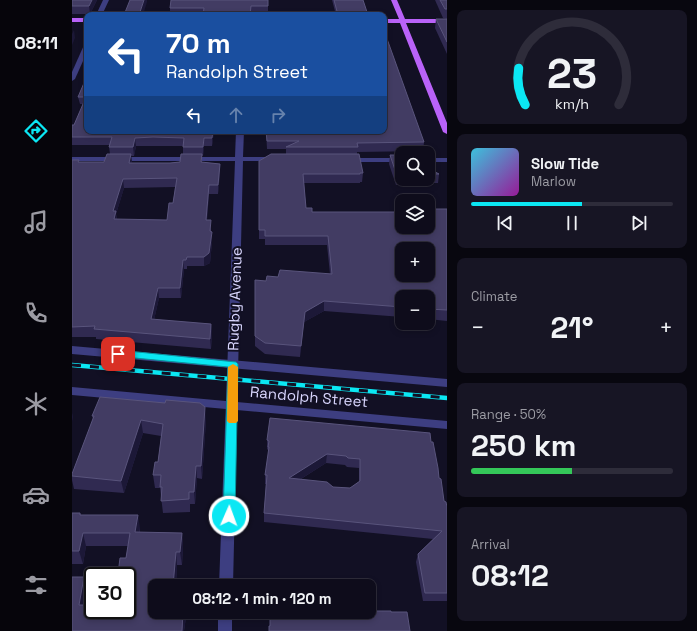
<!DOCTYPE html>
<html lang="en">
<head>
<meta charset="utf-8">
<style>
	:root { --surface:#0e0c1b; --page:#171524; --text:#f1f3f6; --muted:#9b9ba3; --line:#2e2c3a; --accent:#0be7f3 }
	body { margin:0; font-family:"Space Grotesk",sans-serif; background:var(--page); color:var(--text); height:100vh; display:flex; flex-direction:column; font-size:15px; white-space:nowrap }
	* { box-sizing:border-box; margin:0 }
	p { font-size:13px; color:var(--muted) }
	.icon { flex:none; width:22px; height:22px; fill:none; stroke:currentColor; stroke-width:2; stroke-linecap:round; stroke-linejoin:round }
	.map { position:relative; flex:1; overflow:hidden }
	.details { display:flex; flex-direction:column; gap:10px; padding:10px; background:#08070f; width:250px }
	.details>* { flex:none }
	.banner { position:absolute; left:12px; top:12px; width:303px; height:122px; border-radius:8px; box-shadow:0 2px 6px #0003,0 0 0 1px var(--line); background:#1a4fa0; color:#fff; overflow:hidden }
	.controls { position:absolute; left:323px; top:146px; display:grid; gap:8px }
	.controls a { display:grid; place-items:center; width:40px; height:40px; border-radius:8px; background:var(--surface); box-shadow:0 2px 6px #0003,0 0 0 1px var(--line); font-size:20px }
	.speed { position:absolute; left:12px; top:567px; display:flex; gap:8px; font-size:20px; font-weight:700; text-align:center }
	.speed>* { display:grid; place-content:center; width:52px; height:52px; border-radius:50%; background:var(--surface); box-shadow:0 2px 6px #0003,0 0 0 1px var(--line); line-height:1 }
	.speed .limit { border:2px solid #111; border-radius:6px; background:#fff; color:#111 }
	.pin { position:absolute; display:grid; place-items:center; width:34px; height:34px; color:#fff; margin:-17px; border-radius:8px; box-shadow:0 2px 6px #0006 }
	.me { position:absolute; width:44px; margin:-22px; rotate:2deg; stroke-linejoin:round; filter:drop-shadow(0 0 3px #0008) }
	.turn { display:flex; align-items:center; gap:14px; height:84px; padding:0 16px; font-size:18px }
	.turn .icon { width:52px; height:52px; stroke-width:2.5 }
	.turn b { display:block; font-size:28px; line-height:34px }
	.lanes { display:flex; align-items:center; height:38px; padding:0 16px; background:#0003; justify-content:center; gap:20px; direction:ltr }
	.lanes .off { opacity:.35 }
	.big { font-size:30px; font-weight:800; line-height:1.1 }
	.details .widget { flex:1; display:flex; flex-direction:column; justify-content:center; gap:6px; min-width:0; padding:0 14px; border-radius:8px; background:var(--page) }
	.details .dial { align-items:center; gap:0 }
	.dial svg { height:104px; overflow:visible; fill:none; stroke:var(--line); stroke-width:7; stroke-linecap:round; text-anchor:middle }
	.dial text { fill:var(--text); stroke:none }
	.song { display:flex; align-items:center; gap:12px }
	.cover { width:48px; height:48px; border-radius:6px; background:linear-gradient(135deg,hsl(190 70% 55%),hsl(300 70% 35%)) }
	.played { height:4px; border-radius:2px; background:linear-gradient(90deg,var(--accent) 55%,var(--line) 55%) }
	.keys { display:flex; justify-content:space-around; direction:ltr }
	.heat { display:flex; justify-content:space-between; align-items:center; font-size:22px; direction:ltr }
	.charge { height:6px; border-radius:3px; background:linear-gradient(90deg,#34c759 50%,var(--line) 0) }
	.trip { position:absolute; left:76px; top:579px; width:228px; height:40px; border-radius:8px; background:var(--surface); box-shadow:0 2px 6px #0003,0 0 0 1px var(--line); font-weight:800; line-height:40px; text-align:center }
	main { display:flex; flex:1; min-height:0 }
	.menu { display:flex; flex-direction:column; width:72px; justify-content:space-around; align-items:center; background:#06050b; color:var(--muted) }
	.menu .icon { width:28px; height:28px }
	.menu .current { color:var(--accent) }
	.menu b { font-size:18px; color:var(--text) }
	.map>svg:first-child { display:block }
</style>
</head>
<body>
<main>
<nav class="menu">
<b>08:11</b>
<svg class="icon current" aria-label="directions" viewBox="0 0 24 24"><path d="M12 3l9 9-9 9-9-9zM9 14v-3h6M13 9l2 2-2 2"/></svg>
<svg class="icon" aria-label="music" viewBox="0 0 24 24"><path d="M9 18V5l10-2v13"/><circle cx="6" cy="18" r="3"/><circle cx="16" cy="16" r="3"/></svg>
<svg class="icon" aria-label="phone" viewBox="0 0 24 24"><path d="M5 4h4l2 5-3 2q2 4 5 5l2-3 5 2v4C11 20 4 13 5 4z"/></svg>
<svg class="icon" aria-label="climate" viewBox="0 0 24 24"><path d="M12 3v18M4 7l16 10M4 17L20 7"/></svg>
<svg class="icon" aria-label="car" viewBox="0 0 24 24"><path d="M5 17H2v-5l4-1 3-4h7l3 4 3 1v5h-3M9 17h6M6 11h13"/><circle cx="7" cy="17" r="2"/><circle cx="17" cy="17" r="2"/></svg>
<svg class="icon" aria-label="filters" viewBox="0 0 24 24"><path d="M4 7h16M4 17h16"/><circle cx="9" cy="7" r="2"/><circle cx="15" cy="17" r="2"/></svg>
</nav>
<div class="map">
<svg width="375" height="631" viewBox="0 0 375 631">
	<rect width="100%" height="100%" fill="#121024"/>
	<g fill="none" stroke-linecap="round" stroke-linejoin="round">
		<g fill="#3d3e81" fill-rule="evenodd">
			<path d="M31,0H37L30,15H24Z"/>
			<path d="M15,43V52L3,79L0,81V72L12,45Z"/>
			<path d="M164,131H172L171,157H202L206,159L202,161H171L161,586H147L163,161H0V157H163Z"/>
			<path d="M273,158H330V162H276L272,160Z"/>
			<rect x="356" y="158" width="19" height="4"/>
			<rect x="146" y="612" width="14" height="19"/>
		</g>
		<g fill="#3d3e81" fill-rule="evenodd">
			<path d="M0,346L375,379V387L0,354Z"/>
			<path d="M0,387L375,421V429L0,395Z"/>
		</g>
		<g fill="#b962f8" fill-rule="evenodd">
			<path d="M319,0H325L333,19H375V23H334L375,123V134L371,132L328,23H312V19H327Z"/>
			<rect x="0" y="18" width="15" height="4"/>
		</g>
		<defs>
			<path id="rail" d="M0,365L375,398"/>
		</defs>
		<use href="#rail" stroke="#0be7f3" stroke-width="4.5"/>
		<use href="#rail" stroke="#121024" stroke-width="3" stroke-dasharray="9" stroke-linecap="butt"/>
	</g>
	<g fill="#302a51" fill-rule="evenodd">
		<path d="M0,0H25L18,14H0Z"/>
		<path d="M196,0V12L131,14H98V8Z"/>
		<path d="M260,0H291L296,15H264Z"/>
		<path d="M363,0H375V19L371,18Z"/>
		<path d="M364,19H375V54L363,28Z"/>
		<path d="M15,76V131H142L140,146H132L131,156H130V162L148,164V173L146,194H137L135,220L139,230L140,242L138,263L132,266H115V269H112L109,298H87L82,320L139,324L140,334L139,349L24,339V337H0V160L7,162H32L38,154L37,147L38,145H0V126L2,125L11,104H8L6,97ZM64,146H111V154L108,162L98,163H60L59,156H62ZM103,187L101,203L95,220L45,219L44,214L52,188Z"/>
		<path d="M194,131H312L352,142L351,151L285,152V154L291,173L290,182H288V183H232L234,208L240,212L330,227L375,209V321L356,319V297H330V317L252,311L232,322L228,357L193,354L183,346V280L194,281L206,277L258,274L255,245H193V239H187V161L214,154V149H195Z"/>
		<path d="M318,155H330V179H356V168L367,174L366,183H348V184L324,185L317,164Z"/>
		<path d="M20,416L134,420L130,479L125,478L123,504H118V512L91,513L88,488H83L81,475L86,462L89,436L71,433L52,493L2,489L0,480V474L21,419Z"/>
		<path d="M195,440L359,442L372,501L375,507V601H351L344,562L346,554L361,539L192,522V513L194,484H193V475L196,456V450L195,449ZM254,463L273,465L275,467L287,468V482L278,488L261,487L229,479Z"/>
		<path d="M0,513H8L9,515L68,528V532L110,533L111,546L110,565H105L104,586H83L114,617L112,631H0L16,590L13,605L55,610V576H47L46,574L54,558L56,546H14L11,564H0Z"/>
	</g>
	<g fill="#1c1837">
		<path d="M20,0H25L18,14L17,6Z"/>
		<path d="M72,0H75V2L71,15H67Z"/>
		<path d="M2,30L3,38L0,45V34Z"/>
		<path d="M141,131H142L140,146V138Z"/>
		<path d="M63,138L64,146L62,156L61,147Z"/>
		<path d="M132,138V146L131,156V147Z"/>
		<path d="M59,154L60,163H57Z"/>
		<path d="M148,164V173L146,194V185Z"/>
		<path d="M51,179L52,188L44,214L45,220L43,228L41,211Z"/>
		<path d="M137,185V194L134,229V220Z"/>
		<path d="M140,232V242L138,263L132,266V257Z"/>
		<path d="M111,260L112,269L109,298L108,288Z"/>
		<path d="M86,288L87,298L80,329L79,319Z"/>
		<path d="M252,301V311L232,322L228,357L229,346L233,312Z"/>
		<path d="M139,324L140,334L139,349L138,339Z"/>
		<path d="M133,407L134,420L130,479L129,466Z"/>
		<path d="M0,412L1,417L0,422Z"/>
		<path d="M69,420L71,433L52,493L49,481Z"/>
		<path d="M255,454L254,463L216,487L217,478Z"/>
		<path d="M124,466L125,478L123,504L122,492Z"/>
		<path d="M66,515L68,528L66,545L63,532Z"/>
		<path d="M11,533L14,546L11,564L7,551Z"/>
		<path d="M110,533L111,546L110,565L108,552Z"/>
		<path d="M104,552L105,565L104,586H101Z"/>
		<path d="M12,577L16,590L11,617L7,605Z"/>
		<path d="M111,612H113L114,617L112,631H110Z"/>
	</g>
	<g fill="#423c63" stroke="#59547c" fill-rule="evenodd">
		<path d="M0,0H20L17,6H0Z"/>
		<path d="M58,0H72L67,15H52Z"/>
		<path d="M99,0H196V6H179L178,15H131L132,8H98Z"/>
		<path d="M262,0H291L296,15H266Z"/>
		<path d="M368,0H375V9H373Z"/>
		<path d="M364,19H375V42Z"/>
		<path d="M312,36H314L352,142L285,143L286,147H214L227,141H195L194,131H312Z"/>
		<path d="M15,76V131H141L140,138H132L131,147H111L112,138L81,137L63,138L61,147H37L40,137H0V125H2L14,97H6Z"/>
		<path d="M35,154H59L57,163H98L108,162L109,154H130L129,162L148,164L146,185H137L134,220H139L138,231L140,232L137,253L132,257H115L114,260H111L108,288H86L79,319L139,324L138,339L22,329L23,326L0,327V160H7L6,162H32ZM105,178L101,203H97L95,220L42,219L44,211H41L51,179Z"/>
		<path d="M199,154H287L291,173H288V174H231L234,208H240V212H330V227H356V209H375V310L356,309V297H330V307L252,301L233,312L229,346L193,343L183,336V280L194,281L195,276L206,277L208,270L260,274L256,236H193V230H187V161ZM330,249H356V275H330Z"/>
		<path d="M318,155H330V176H325Z"/>
		<path d="M356,168L367,174H356Z"/>
		<path d="M28,397L93,403L94,400L128,403L133,407L129,466H124L122,492H117V499L89,501L90,487H88L89,475H81L83,462H86L91,424L69,420L49,481L0,476V474L22,416H20Z"/>
		<path d="M198,418L358,433L359,442H361L366,468L367,478L369,479L372,501L374,502L375,507V593H353L346,554L370,531L192,513L195,475H193L197,447H196L197,441L195,440ZM255,454L274,456L276,458L288,459V481L278,488L261,487L255,482L217,478Z"/>
		<path d="M0,513H8V515H66L63,532L110,533L108,552H104L101,586H83V612H111L110,631H0V577H12L7,605H21V610H55V576H52L53,574H46L48,558H54L58,533H11L7,551H0Z"/>
		<path d="M297,611H319V612H335L338,631H197V626H198V612H297Z"/>
	</g>
	<path fill="#0be7f3" stroke="#07969e" d="M46,350L164,362L166,364L163,516L161,520L157,521L153,520L151,516L156,367L42,356L41,354Z"/>
	<path fill="#f59e0b" d="M161,364L166,367V421L164,423H157L155,421L156,367Z"/>
	<g text-anchor="middle" stroke-width="4" stroke-linejoin="round" paint-order="stroke">
		<g font-size="15" fill="#d8d5fd" stroke="#121024">
			<text transform="translate(163 299) rotate(-88)" y="5">Rugby Avenue</text>
			<text transform="translate(237 397) rotate(5)" y="5">Randolph Street</text>
		</g>
	</g>
</svg>
<div class="controls">
<a><svg class="icon" aria-label="search" viewBox="0 0 24 24"><circle cx="10" cy="10" r="6"/><path d="M15 15l6 6"/></svg></a>
<a><svg class="icon" aria-label="layers" viewBox="0 0 24 24"><path d="M12 4l9 5-9 5-9-5zM3 14l9 5 9-5"/></svg></a>
<a>+</a>
<a>−</a>
</div>
<div class="speed"><div class="limit">30</div></div>
<div class="pin" style="left:46px;top:354px;background:#d93025"><svg class="icon" aria-label="arrive" viewBox="0 0 24 24"><path d="M6 21V4h12l-3 4 3 4H6"/></svg></div>
<svg class="me" style="left:157px;top:516px" viewBox="-20 -20 40 40"><circle r="17" fill="#0be7f3" stroke="#fff" stroke-width="3"/><path d="M0-11L8 9 0 5-8 9z" fill="#fff"/></svg>
<div class="trip">08:12 · 1 min · 120 m</div>
<div class="banner">
<div class="turn"><svg class="icon" aria-label="left" viewBox="0 0 24 24"><path d="M17 20v-9H6M10 6l-5 5 5 5"/></svg><div><b>70 m</b>Randolph Street</div></div>
<div class="lanes"><svg class="icon" aria-label="left" viewBox="0 0 24 24"><path d="M17 20v-9H6M10 6l-5 5 5 5"/></svg><svg class="icon off" aria-label="ahead" viewBox="0 0 24 24"><path d="M12 20V5M6 11l6-6 6 6"/></svg><svg class="icon off" aria-label="right" viewBox="0 0 24 24"><path d="M7 20v-9h11M14 6l5 5-5 5"/></svg></div>
</div>
</div>
<section class="details">
<div class="widget dial"><svg viewBox="0 0 100 80">
<path d="M14 69A42 42 0 1 1 86 69"/>
<path d="M14 69A42 42 0 0 1 9 41" stroke="#0be7f3"/>
<text x="50" y="56" font-size="32" font-weight="700">23</text>
<text x="50" y="72" font-size="11">km/h</text>
</svg></div>
<div class="widget">
<div class="song"><i class="cover"></i><div><b>Slow Tide</b><p>Marlow</p></div></div>
<div class="played"></div>
<div class="keys"><svg class="icon" aria-label="previous" viewBox="0 0 24 24"><path d="M18 5L8 12l10 7zM5 5v14"/></svg><svg class="icon" aria-label="pause" viewBox="0 0 24 24"><path d="M8 5v14M16 5v14"/></svg><svg class="icon" aria-label="next" viewBox="0 0 24 24"><path d="M6 5l10 7-10 7zM19 5v14"/></svg></div>
</div>
<div class="widget"><p>Climate</p>
<div class="heat"><a>−</a><b class="big">21°</b><a>+</a></div>
</div>
<div class="widget"><p>Range · 50%</p><b class="big">250 km</b><div class="charge"></div></div>
<div class="widget"><p>Arrival</p><b class="big">08:12</b></div>
</section>
</main>
</body>
</html>
